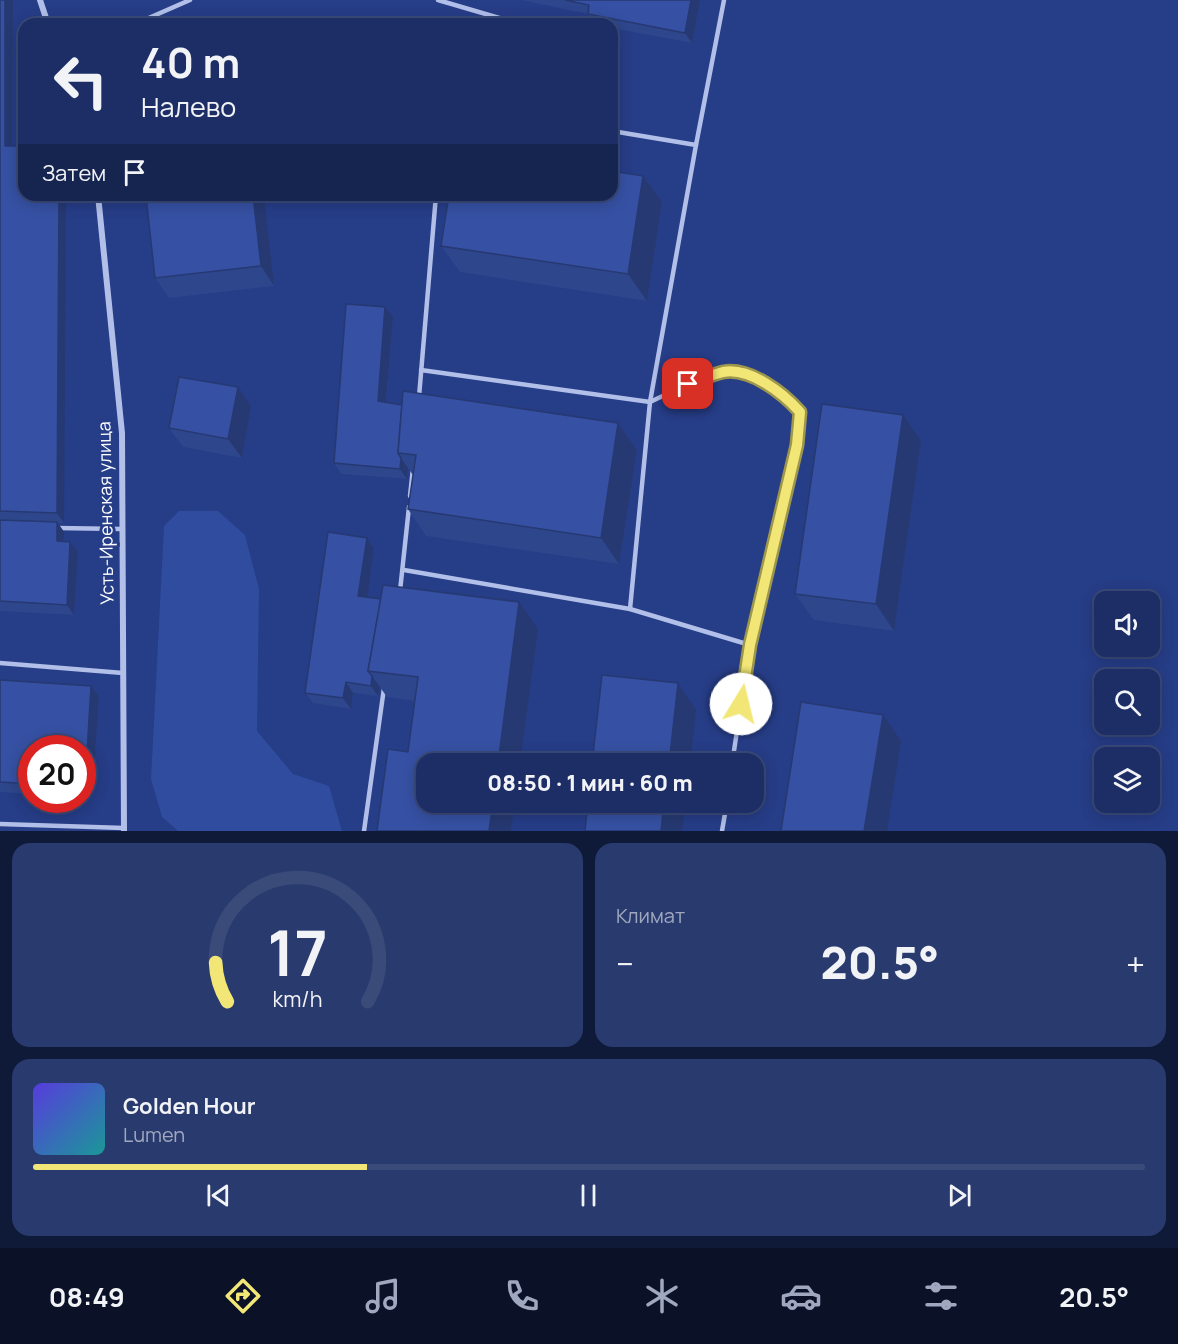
<!DOCTYPE html>
<html lang="ru">
<head>
<meta charset="utf-8">
<style>
	:root { --surface:#1c2e65; --page:#293a6e; --text:#f1f3f6; --muted:#a0a8bf; --line:#3a4a79; --accent:#f2e776 }
	body { margin:0; font-family:Manrope,sans-serif; background:var(--page); color:var(--text); height:100vh; display:flex; flex-direction:column; font-size:22px; white-space:nowrap }
	* { box-sizing:border-box; margin:0 }
	p { font-size:20px; color:var(--muted) }
	.icon { flex:none; width:33px; height:33px; fill:none; stroke:currentColor; stroke-width:2; stroke-linecap:round; stroke-linejoin:round }
	.map { position:relative; height:831px; overflow:hidden }
	.panel { display:flex; flex-direction:column; gap:12px; padding:12px; background:#0f1938; flex:1 }
	.panel>* { flex:none }
	.guide { position:absolute; left:18px; top:18px; width:600px; height:183px; border-radius:18px; box-shadow:0 3px 15px #0003,0 0 0 2px var(--line); background:#1c2e65; color:var(--text); overflow:hidden }
	.buttons { position:absolute; left:1094px; top:591px; display:grid; gap:12px }
	.buttons a { display:grid; place-items:center; width:66px; height:66px; border-radius:12px; background:var(--surface); box-shadow:0 3px 15px #0003,0 0 0 2px var(--line); font-size:30px }
	.speed { position:absolute; left:18px; top:735px; display:flex; gap:12px; font-size:30px; font-weight:700; text-align:center }
	.speed>* { display:grid; place-content:center; width:78px; height:78px; border-radius:50%; background:var(--surface); box-shadow:0 3px 15px #0003,0 0 0 2px var(--line); line-height:1 }
	.speed .limit { border:9px solid #d22; background:#fff; color:#111 }
	.pin { position:absolute; display:grid; place-items:center; width:51px; height:51px; color:#fff; margin:-26px; border-radius:12px; box-shadow:0 3px 9px #0006 }
	.me { position:absolute; width:66px; margin:-33px; rotate:9deg; stroke-linejoin:round; filter:drop-shadow(0 0 4px #0008) }
	.turn { display:flex; align-items:center; gap:21px; height:126px; padding:0 24px; font-size:27px }
	.turn .icon { width:78px; height:78px; stroke-width:2.5 }
	.turn b { display:block; font-size:42px; line-height:51px }
	.then { display:flex; align-items:center; height:57px; padding:0 24px; background:#0003; gap:12px; font-size:22px }
	.big { font-size:45px; font-weight:800; line-height:1.1 }
	.panel .tile { flex:1; display:flex; flex-direction:column; justify-content:center; gap:9px; min-width:0; padding:0 21px; border-radius:18px; background:var(--page) }
	.panel .dial { align-items:center; gap:0 }
	.dial svg { height:156px; overflow:visible; fill:none; stroke:var(--line); stroke-width:7; stroke-linecap:round; text-anchor:middle }
	.dial text { fill:var(--text); stroke:none }
	.song { display:flex; align-items:center; gap:18px }
	.cover { width:72px; height:72px; border-radius:9px; background:linear-gradient(135deg,hsl(250 70% 55%),hsl(180 70% 35%)) }
	.played { height:6px; border-radius:3px; background:linear-gradient(90deg,var(--accent) 30%,var(--line) 30%) }
	.keys { display:flex; justify-content:space-around; direction:ltr }
	.heat { display:flex; justify-content:space-between; align-items:center; font-size:33px; direction:ltr }
	.panel .tiles { flex:1; display:grid; gap:12px; grid-template-columns:1fr 1fr }
	.tile:last-child { grid-column:span 2 }
	.trip { position:absolute; left:416px; top:753px; width:348px; height:60px; border-radius:18px; background:var(--surface); box-shadow:0 3px 15px #0003,0 0 0 2px var(--line); font-weight:800; line-height:60px; text-align:center }
	.menu { display:flex; height:96px; justify-content:space-around; align-items:center; background:#0b1228; color:var(--muted) }
	.menu .icon { width:42px; height:42px }
	.menu .selected { color:var(--accent) }
	.menu b { font-size:27px; color:var(--text) }
	.map>svg:first-child { display:block }
</style>
</head>
<body>
<div class="map">
<svg width="1178" height="831" viewBox="0 0 1178 831">
	<rect width="100%" height="100%" fill="#263d87"/>
	<path fill="#304c9e" d="M179,511H218L245,535L259,589L257,731L293,774L329,786L342,831H178L162,817L151,779L164,526Z"/>
	<g fill="none" stroke-linecap="round" stroke-linejoin="round">
		<g stroke="#b1bfe9" stroke-width="4.5">
			<path d="M438,0L520,24"/>
			<path d="M135,24L190,0"/>
			<path d="M612,131L696,145L650,402L630,609"/>
			<path d="M696,145L724,0"/>
			<path d="M421,370L650,402L688,384L726,372L756,378L786,396L800,412L797,445L750,645L732,764"/>
			<path d="M419,397L436,195"/>
			<path d="M410,496L413,468"/>
			<path d="M56,528L122,529"/>
			<path d="M404,570L630,609L750,645"/>
			<path d="M400,591L409,507"/>
			<path d="M0,663L123,673"/>
			<path d="M0,824L124,828"/>
			<path d="M364,831L384,688"/>
			<path d="M722,831L727,802"/>
		</g>
		<g stroke="#b1bfe9" stroke-width="6">
			<path d="M40,0L48,24"/>
			<path d="M98,195L122,433L124,831"/>
		</g>
	</g>
	<g fill="#2e468c">
		<path d="M0,0H13L12,146L64,523H58L64,532V542L78,552L74,615L0,611Z"/>
		<path d="M521,0H700L692,43L612,28V24H595L588,14Z"/>
		<path d="M643,176L662,202L647,301L460,272L441,246Z"/>
		<path d="M265,204L274,286L169,298L155,278Z"/>
		<path d="M393,317L386,403L402,405L618,423L637,450L619,564L426,536L408,509L413,475L408,468L407,479L341,474L334,463Z"/>
		<path d="M251,406L242,458L183,447L169,428Z"/>
		<path d="M921,441L894,631L814,620L795,594Z"/>
		<path d="M367,538L374,548L367,598L538,629L520,764H426V802H515L511,831H377L408,752L415,701L387,697L380,687L378,696L353,693L351,709L313,703L305,693Z"/>
		<path d="M0,680L91,686L99,696L92,798L82,797V748H32V794L0,792Z"/>
	</g>
	<g fill="#263972">
		<path d="M5,0H13L12,157L5,146Z"/>
		<path d="M691,0H700L692,43L685,33Z"/>
		<path d="M643,176L662,202L647,301L628,274Z"/>
		<path d="M59,195H66L64,523L57,513Z"/>
		<path d="M253,195H259L265,204L274,286L261,266Z"/>
		<path d="M385,307L393,317L385,412L378,401Z"/>
		<path d="M238,387L251,406L242,458L228,439Z"/>
		<path d="M903,415L921,441L894,631L876,604Z"/>
		<path d="M618,423L637,450L619,564L601,538Z"/>
		<path d="M401,458L408,468L407,479L400,469Z"/>
		<path d="M57,522L64,532V552L57,541Z"/>
		<path d="M367,538L374,548L366,607L358,596Z"/>
		<path d="M70,542L78,552L74,615L67,605Z"/>
		<path d="M519,602L538,629L520,764H498Z"/>
		<path d="M372,676L380,687L378,696L371,686Z"/>
		<path d="M346,682L353,693L351,709L343,698Z"/>
		<path d="M678,683L696,710L690,764H669Z"/>
		<path d="M91,686L99,696L92,798L85,787Z"/>
		<path d="M883,715L901,741L887,831H864Z"/>
		<path d="M493,802H515L511,831H489Z"/>
		<path d="M664,802H686L682,831H661Z"/>
	</g>
	<g fill="#3651a3" stroke="#263972" stroke-width="1.5">
		<path d="M0,0H5V146H24V195H59L57,513L0,511Z"/>
		<path d="M565,0H691L685,33L588,14L589,5Z"/>
		<path d="M612,171L643,176L628,274L441,246L449,195H612Z"/>
		<path d="M157,195H253L261,266L155,278L146,196Z"/>
		<path d="M346,304L385,307L378,401L402,405L398,453L401,458L400,469L334,463Z"/>
		<path d="M179,377L238,387L228,439L169,428Z"/>
		<path d="M403,391L618,423L601,538L408,509L416,455L398,453Z"/>
		<path d="M822,404L903,415L876,604L795,594Z"/>
		<path d="M0,520L57,522V541L70,542L67,605L0,601Z"/>
		<path d="M328,532L367,538L358,596L381,599L368,671L372,676L371,686L346,682L343,698L305,693Z"/>
		<path d="M383,585L519,602L498,764H426V802H493L489,831H377L388,749L408,752L418,677L368,671Z"/>
		<path d="M602,675L678,683L669,764H592Z"/>
		<path d="M0,680L91,686L85,787H82V748H32V784L0,782Z"/>
		<path d="M801,702L883,715L864,831H781Z"/>
		<path d="M588,802H664L661,831H585Z"/>
	</g>
	<g fill="none" stroke-linecap="round" stroke-linejoin="round">
		<defs>
			<path id="route" d="M688,384C699,380 711,375 723,372C750,367 783,393 800,412L797,445L750,645L741,704"/>
		</defs>
		<use href="#route" stroke="#9d964d" stroke-width="15"/>
		<use href="#route" stroke="#f2e776" stroke-width="10"/>
	</g>
	<g text-anchor="middle" stroke-width="6" stroke-linejoin="round" paint-order="stroke">
		<g font-size="18" fill="#fff" stroke="#263d87">
			<text transform="translate(106 513) rotate(-91)" y="6">Усть-Иренская улица</text>
		</g>
	</g>
</svg>
<div class="buttons">
<a><svg class="icon" aria-label="sound" viewBox="0 0 24 24"><path d="M4 9h4l5-4v14l-5-4H4zM17 9q2 3 0 6"/></svg></a>
<a><svg class="icon" aria-label="search" viewBox="0 0 24 24"><circle cx="10" cy="10" r="6"/><path d="M15 15l6 6"/></svg></a>
<a><svg class="icon" aria-label="layers" viewBox="0 0 24 24"><path d="M12 4l9 5-9 5-9-5zM3 14l9 5 9-5"/></svg></a>
</div>
<div class="speed"><div class="limit">20</div></div>
<div class="pin" style="left:688px;top:384px;background:#d93025"><svg class="icon" aria-label="arrive" viewBox="0 0 24 24"><path d="M6 21V4h12l-3 4 3 4H6"/></svg></div>
<svg class="me" style="left:741px;top:704px" viewBox="-20 -20 40 40"><circle r="19" fill="#fff"/><path d="M0-13L10 11 0 6-10 11z" fill="#f2e776"/></svg>
<div class="trip">08:50 · 1 мин · 60 m</div>
<div class="guide">
<div class="turn"><svg class="icon" aria-label="left" viewBox="0 0 24 24"><path d="M17 20v-9H6M10 6l-5 5 5 5"/></svg><div><b>40 m</b>Налево</div></div>
<div class="then">Затем<svg class="icon" aria-label="arrive" viewBox="0 0 24 24"><path d="M6 21V4h12l-3 4 3 4H6"/></svg></div>
</div>
</div>
<section class="panel">
<div class="tiles">
<div class="tile dial"><svg viewBox="0 0 100 80">
<path d="M14 69A42 42 0 1 1 86 69"/>
<path d="M14 69A42 42 0 0 1 8 49" stroke="#f2e776"/>
<text x="50" y="56" font-size="32" font-weight="700">17</text>
<text x="50" y="72" font-size="11">km/h</text>
</svg></div>
<div class="tile"><p>Климат</p>
<div class="heat"><a>−</a><b class="big">20.5°</b><a>+</a></div>
</div>
<div class="tile">
<div class="song"><i class="cover"></i><div><b>Golden Hour</b><p>Lumen</p></div></div>
<div class="played"></div>
<div class="keys"><svg class="icon" aria-label="previous" viewBox="0 0 24 24"><path d="M18 5L8 12l10 7zM5 5v14"/></svg><svg class="icon" aria-label="pause" viewBox="0 0 24 24"><path d="M8 5v14M16 5v14"/></svg><svg class="icon" aria-label="next" viewBox="0 0 24 24"><path d="M6 5l10 7-10 7zM19 5v14"/></svg></div>
</div>
</div>
</section>
<nav class="menu">
<b>08:49</b>
<svg class="icon selected" aria-label="directions" viewBox="0 0 24 24"><path d="M12 3l9 9-9 9-9-9zM9 14v-3h6M13 9l2 2-2 2"/></svg>
<svg class="icon" aria-label="music" viewBox="0 0 24 24"><path d="M9 18V5l10-2v13"/><circle cx="6" cy="18" r="3"/><circle cx="16" cy="16" r="3"/></svg>
<svg class="icon" aria-label="phone" viewBox="0 0 24 24"><path d="M5 4h4l2 5-3 2q2 4 5 5l2-3 5 2v4C11 20 4 13 5 4z"/></svg>
<svg class="icon" aria-label="climate" viewBox="0 0 24 24"><path d="M12 3v18M4 7l16 10M4 17L20 7"/></svg>
<svg class="icon" aria-label="car" viewBox="0 0 24 24"><path d="M5 17H2v-5l4-1 3-4h7l3 4 3 1v5h-3M9 17h6M6 11h13"/><circle cx="7" cy="17" r="2"/><circle cx="17" cy="17" r="2"/></svg>
<svg class="icon" aria-label="filters" viewBox="0 0 24 24"><path d="M4 7h16M4 17h16"/><circle cx="9" cy="7" r="2"/><circle cx="15" cy="17" r="2"/></svg>
<b>20.5°</b>
</nav>
</body>
</html>
